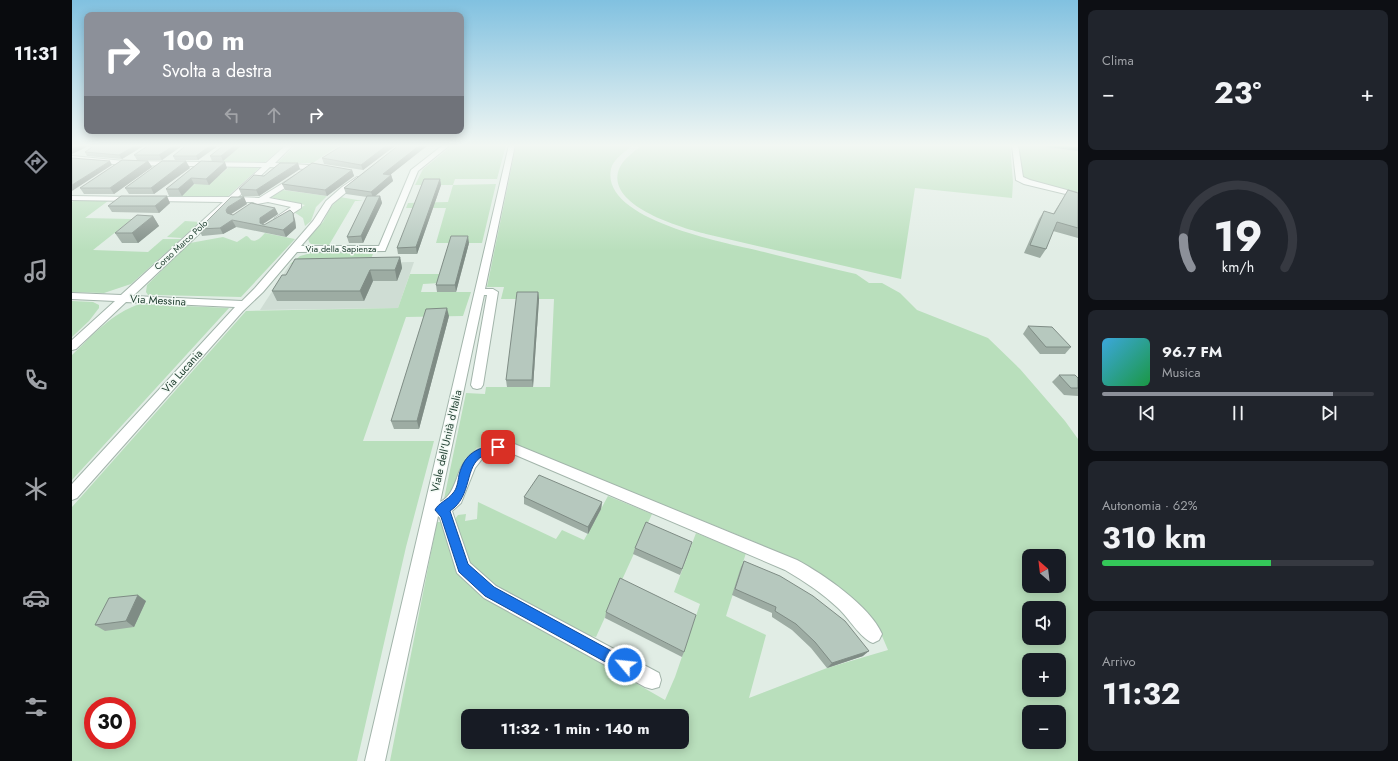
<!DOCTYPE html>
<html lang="it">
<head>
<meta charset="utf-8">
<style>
	:root { --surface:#171b24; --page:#20242c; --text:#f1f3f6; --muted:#9ea1a6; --line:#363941; --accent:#8c9099 }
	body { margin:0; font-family:Jost,sans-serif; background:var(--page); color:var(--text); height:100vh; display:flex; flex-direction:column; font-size:15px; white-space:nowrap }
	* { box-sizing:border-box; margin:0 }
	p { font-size:13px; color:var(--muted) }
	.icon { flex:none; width:22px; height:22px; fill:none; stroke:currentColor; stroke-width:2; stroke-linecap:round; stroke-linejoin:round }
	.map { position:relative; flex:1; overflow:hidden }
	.sheet { display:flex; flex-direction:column; gap:10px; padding:10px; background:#0d0f14; width:320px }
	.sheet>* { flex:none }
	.banner { position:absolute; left:12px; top:12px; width:380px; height:122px; border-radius:8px; box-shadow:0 2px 10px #0003; background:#8c9099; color:#fff; overflow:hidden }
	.needle { width:26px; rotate:332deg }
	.fabs { position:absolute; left:950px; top:549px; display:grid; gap:8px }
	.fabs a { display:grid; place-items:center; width:44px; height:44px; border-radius:8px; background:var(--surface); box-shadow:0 2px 10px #0003; font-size:20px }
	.speed { position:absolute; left:12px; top:697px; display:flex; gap:8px; font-size:20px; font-weight:700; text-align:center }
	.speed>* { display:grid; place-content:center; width:52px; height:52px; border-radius:50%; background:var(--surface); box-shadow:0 2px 10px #0003; line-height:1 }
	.speed .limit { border:6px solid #d22; background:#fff; color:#111 }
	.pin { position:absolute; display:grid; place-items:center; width:34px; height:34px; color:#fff; margin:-17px; border-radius:8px; box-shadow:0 2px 6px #0006 }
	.me { position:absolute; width:44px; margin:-22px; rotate:298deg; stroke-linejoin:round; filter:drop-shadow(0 0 3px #0008) }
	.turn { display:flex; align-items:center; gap:14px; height:84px; padding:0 12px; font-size:18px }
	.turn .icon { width:52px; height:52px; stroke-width:2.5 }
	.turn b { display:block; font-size:28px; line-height:34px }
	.lanes { display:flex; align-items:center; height:38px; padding:0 12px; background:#0003; justify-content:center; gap:20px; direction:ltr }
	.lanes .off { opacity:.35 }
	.big { font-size:30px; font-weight:700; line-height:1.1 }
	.sheet .tile { flex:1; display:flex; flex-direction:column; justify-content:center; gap:6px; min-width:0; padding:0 14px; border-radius:8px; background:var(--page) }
	.sheet .dial { align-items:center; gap:0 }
	.dial svg { height:104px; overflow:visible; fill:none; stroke:var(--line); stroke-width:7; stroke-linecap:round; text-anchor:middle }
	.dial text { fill:var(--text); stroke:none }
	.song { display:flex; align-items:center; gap:12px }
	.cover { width:48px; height:48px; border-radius:6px; background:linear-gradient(135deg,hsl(200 70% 55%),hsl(140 70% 35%)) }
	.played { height:4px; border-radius:2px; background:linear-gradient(90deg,var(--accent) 85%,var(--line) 85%) }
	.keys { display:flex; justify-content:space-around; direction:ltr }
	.heat { display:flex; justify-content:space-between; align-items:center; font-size:22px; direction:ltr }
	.charge { height:6px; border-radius:3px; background:linear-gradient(90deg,#34c759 62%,var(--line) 0) }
	.trip { position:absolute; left:389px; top:709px; width:228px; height:40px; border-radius:8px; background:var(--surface); box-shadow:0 2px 10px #0003; font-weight:700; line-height:40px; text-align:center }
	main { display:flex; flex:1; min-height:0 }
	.tab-bar { display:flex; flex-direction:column; width:72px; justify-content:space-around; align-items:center; background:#090b0e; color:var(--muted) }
	.tab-bar .icon { width:28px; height:28px }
	.tab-bar .active { color:var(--accent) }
	.tab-bar b { font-size:18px; color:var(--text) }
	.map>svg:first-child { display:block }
</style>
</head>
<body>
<main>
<nav class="tab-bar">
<b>11:31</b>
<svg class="icon active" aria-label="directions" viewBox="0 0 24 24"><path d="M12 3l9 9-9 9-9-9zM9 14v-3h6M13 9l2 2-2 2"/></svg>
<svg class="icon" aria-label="music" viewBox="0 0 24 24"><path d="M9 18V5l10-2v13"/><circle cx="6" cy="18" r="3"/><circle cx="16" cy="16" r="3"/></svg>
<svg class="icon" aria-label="phone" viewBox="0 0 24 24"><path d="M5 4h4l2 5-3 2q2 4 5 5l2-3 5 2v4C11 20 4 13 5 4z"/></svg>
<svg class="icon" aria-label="climate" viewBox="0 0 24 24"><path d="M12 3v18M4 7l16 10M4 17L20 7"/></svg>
<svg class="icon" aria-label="car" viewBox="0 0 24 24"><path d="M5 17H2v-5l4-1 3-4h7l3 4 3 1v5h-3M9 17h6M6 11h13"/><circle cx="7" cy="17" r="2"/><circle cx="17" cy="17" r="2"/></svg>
<svg class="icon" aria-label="filters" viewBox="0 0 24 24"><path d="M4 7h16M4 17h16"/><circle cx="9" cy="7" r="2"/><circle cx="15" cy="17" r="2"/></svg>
</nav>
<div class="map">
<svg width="1006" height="761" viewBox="0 0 1006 761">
	<rect width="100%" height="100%" fill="#e1ede5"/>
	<path fill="#cfddd4" d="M342,262L326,308L188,310L218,264Z"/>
	<g fill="#b9dfbc" fill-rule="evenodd">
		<path d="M170,145H213L193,162L138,161L152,150Z"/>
		<path d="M224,145H267L241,163H205Z"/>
		<path d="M381,145H434L425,179H383L381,185L424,184L410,243H364L374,208H334L336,203L376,202L381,185H343L351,169Z"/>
		<path d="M444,145H561C554,151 541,159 539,169C528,221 659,244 692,252C723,260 754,267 784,274L797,283H810L828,293L845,310L916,338L948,369L993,421L1006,439V761H318L365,522H371L373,526L377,547L388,572L414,597L593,700L603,677L628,604L602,592L624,533L674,553L654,616L694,635L677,698L755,668L816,650L810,636L798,616L751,575L681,541L438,443L419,444L405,448L393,459L382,489L372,499L394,393L413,394L414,387H478L482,299H429L432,287H415ZM957,556H987V586H957ZM957,608H987V638H957ZM957,660H987V690H957ZM957,712H987V742H957ZM396,716H610V742H396Z"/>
		<path d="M570,145H938L941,182L940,198L843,188L829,279L634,234C610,228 533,206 547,169C551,159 562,152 570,145Z"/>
		<path d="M946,145H965L1006,151V193L952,178L950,176Z"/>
		<path d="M157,167H188L155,197L109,196L133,175H148Z"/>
		<path d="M211,190L255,196L244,207L239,221L233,226L231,218L222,212L233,205L198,197Z"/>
		<path d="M268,197L291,201H283L257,245L239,244L237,242L236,238L251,222L258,208Z"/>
		<path d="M3,200L36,201L13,218L60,219L21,250L76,252L91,239H109L59,284L32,293L0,292V202Z"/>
		<path d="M113,221L128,222L110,238L95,237Z"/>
		<path d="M193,233L223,239L169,297L82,295H76L74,292L75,285L118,243L151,237L165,242L174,236C176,236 177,238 179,240C185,243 190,236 193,233Z"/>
		<path d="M243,252L301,254L297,263L218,264L228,256Z"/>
		<path d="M338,274H371L368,283L351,284L349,292H399L391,316L334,317L291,441H362L334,547L285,761H0V507L174,311L326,308ZM21,706H55V740H21Z"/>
		<path d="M0,301L21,302L27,305V308L17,321L0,337Z"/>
		<path d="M68,304L157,308L0,480V355C21,335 40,313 68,304Z"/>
		<path d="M536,496L580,514L524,637L506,633L417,584L398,567L380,523L386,515L394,514L393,521L405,519L406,502L484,539L490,530L512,540Z"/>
	</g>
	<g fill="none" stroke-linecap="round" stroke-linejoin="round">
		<defs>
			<g id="minor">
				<path d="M214,145H221L203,163L252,166L256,168L252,170L198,167L166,197L187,198L224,175H227V179L197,198L229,204V208L206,223L203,222L202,220L203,218L219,207L196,202L185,204L181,202H161L61,296L170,301L183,288L241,221L254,201L270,187L285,177H288V181L260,204L248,224L229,246H307L339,170L371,145H378L346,171L313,251L225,252L191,292L171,311L5,498L0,500V484L163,307L54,302L4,349L0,350V340L43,301L0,299V293L49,295L151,202L81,201H78V197H157L190,167L52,165L0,160V156L52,161L194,163Z"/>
				<path d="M437,145H443L413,289H421L426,292L411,385L409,388L405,389L401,388L399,385L415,295H412L368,502C378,497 381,488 385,478C395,448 411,445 440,443L725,560C751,574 798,606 810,634L807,640L801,643C788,638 777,618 766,608C750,593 732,581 713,570L439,453L420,455L410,459L403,468L389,503L380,511L398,563L424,586L587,673L589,680L587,687L580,689L573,687L412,598L385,573L368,518L366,516L313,761H293Z"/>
				<path d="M940,145H946L951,177L958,180L1006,193V197L952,184L944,180Z"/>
				<path d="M0,196L61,197L65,199L61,201L0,200Z"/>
			</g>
			<path id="major" d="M972,145H988L1006,147V151L975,147Z"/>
		</defs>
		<use href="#minor" stroke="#a3b5ab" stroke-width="2"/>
		<use href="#major" stroke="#c1c9c5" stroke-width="2"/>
		<use href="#minor" fill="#fff" fill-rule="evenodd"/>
		<use href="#major" fill="#63a588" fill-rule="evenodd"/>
	</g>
	<g fill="#9daca3">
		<path d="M73,145L50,159L15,156L13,152Z"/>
		<path d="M111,145L90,160H65L62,155Z"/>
		<path d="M147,145L126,160H103L101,156Z"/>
		<path d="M152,145H170L151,161H140L138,156Z"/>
		<path d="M271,145H324L291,170L252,164L250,158Z"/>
		<path d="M327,145H356L319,174L321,181L302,196H308L310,203L291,243H277L275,237L295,197L274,194L272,188Z"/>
		<path d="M76,161L80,167L42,194H12L8,188Z"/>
		<path d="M129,161L155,168L137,185L122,184L110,196H97L94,189Z"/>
		<path d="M118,168L82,194H57L53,188Z"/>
		<path d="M228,169L187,196H170L167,189Z"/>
		<path d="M280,170L282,176L255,196L213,190L210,184Z"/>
		<path d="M368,179L369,185L345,254H326L325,248Z"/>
		<path d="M996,190L1006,193V238L981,231L974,249L968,258L952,253L967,219L972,211L981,214Z"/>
		<path d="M98,203L87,213L40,212L36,206Z"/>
		<path d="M175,204L159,214L161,215L203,208L206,214L191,224L192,225L223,220L224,228L214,237L164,227L151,234L130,236L127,229Z"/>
		<path d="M81,216L87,226L66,243H50L43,233Z"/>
		<path d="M397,243L384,292H365L364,285Z"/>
		<path d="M328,257L330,268L325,281H301L292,301H205L200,291L214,275Z"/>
		<path d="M466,292L467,299L461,387H435L434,380Z"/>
		<path d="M377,316L347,429H322L319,421Z"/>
		<path d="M956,326L999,347L993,354H968L951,334Z"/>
		<path d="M987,375L1006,378V396L992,395L980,382Z"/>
		<path d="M452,497L530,502L529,509L516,534L452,504Z"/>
		<path d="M563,548L618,549L608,575L561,554Z"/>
		<path d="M672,561L791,656L755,668L739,648L720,630L700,617V613L660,595L669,567Z"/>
		<path d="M74,601L62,627L33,631L23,625Z"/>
		<path d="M534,612L612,652L610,657L533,618Z"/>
	</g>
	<g fill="#7f8c85">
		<path d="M8,145H19L0,154V149Z"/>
		<path d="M64,145H73L50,159L47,155Z"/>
		<path d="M103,145H111L90,160L87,155Z"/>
		<path d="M139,145H147L126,160L124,156Z"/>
		<path d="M163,145H170L151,161L149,156Z"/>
		<path d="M315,145H324L291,170L289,165Z"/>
		<path d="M348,145H356L313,179L311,174Z"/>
		<path d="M38,161L40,165L0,191V185Z"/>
		<path d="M76,161L80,167L42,194L38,188Z"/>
		<path d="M114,161L118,168L82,194L79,188Z"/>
		<path d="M153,162L155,168L137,185L134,179Z"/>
		<path d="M226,163L228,169L187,196L184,190Z"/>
		<path d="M280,170L282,176L255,196L253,190Z"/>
		<path d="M319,175L321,181L301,198L299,192Z"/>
		<path d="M119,178L122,184L110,196L106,189Z"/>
		<path d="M368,179L369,185L345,254L344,247Z"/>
		<path d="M95,196L98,203L87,213L83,206Z"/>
		<path d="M308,196L310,203L291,243L289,236Z"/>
		<path d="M172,197L175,204L159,214L158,216L155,213L154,210L156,207Z"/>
		<path d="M203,208L206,214L191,224L188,223V218Z"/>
		<path d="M221,213L223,220L224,228L214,237L211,230Z"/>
		<path d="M81,216L87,226L66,243L60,233Z"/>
		<path d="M160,220L164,227L151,234L148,228Z"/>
		<path d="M396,236L397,243L384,292L383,285Z"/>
		<path d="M328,257L330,268L325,281L323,270Z"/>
		<path d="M298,270L301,281L292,301L288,291Z"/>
		<path d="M466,292L467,299L461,387L460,380Z"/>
		<path d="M375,308L377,316L347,429L345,421Z"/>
		<path d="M530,502L529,509L516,534V527Z"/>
		<path d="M66,595L74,601L62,627L54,621Z"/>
		<path d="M797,651L791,656L755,668L760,663Z"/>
	</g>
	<g fill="#b6c8be" stroke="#7f8c85">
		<path d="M0,145H8L0,149Z"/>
		<path d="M23,145H64L47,155L13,152Z"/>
		<path d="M77,145H103L87,155H62Z"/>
		<path d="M115,145H139L124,156H101Z"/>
		<path d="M152,145H163L149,156H138Z"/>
		<path d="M271,145H315L289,165L250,158Z"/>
		<path d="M327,145H348L311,174L319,175L299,192L272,188Z"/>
		<path d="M0,158L38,161L0,185Z"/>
		<path d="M50,160L76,161L38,188H8Z"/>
		<path d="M90,161H114L79,188H53Z"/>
		<path d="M129,161L153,162L134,179L119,178L106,189H94Z"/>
		<path d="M208,163H226L184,190L167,189L182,175L192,176Z"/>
		<path d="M240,163L280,170L253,190L210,184Z"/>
		<path d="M352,179H368L344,247L325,248Z"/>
		<path d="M996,190L1006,193V228L985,222L974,249L958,245L972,211L982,214Z"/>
		<path d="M49,196H95L83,206H36Z"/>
		<path d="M295,196H308L289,236L275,237Z"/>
		<path d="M159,197H172L156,207L154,210L155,213L161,215L179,203L203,208L188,218V223L192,225L218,210L221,213L222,221L211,230L160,220L148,228L127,229Z"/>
		<path d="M65,215L81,216L60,233H43Z"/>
		<path d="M379,236H396L383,285H364Z"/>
		<path d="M328,257L323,270H298L288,291H200L210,275H214L223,259Z"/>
		<path d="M445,292H466L460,380H434Z"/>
		<path d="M375,308L345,421H319L354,309Z"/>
		<path d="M956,326L980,327L999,347H974Z"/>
		<path d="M987,375H1003L1006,378V388H999Z"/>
		<path d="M467,475L530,502L516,527L452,497Z"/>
		<path d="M574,522L620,542L610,569L563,548Z"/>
		<path d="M672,561L708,576L741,596L773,621L797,651L760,663L743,642L724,624L703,611L704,607L663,589Z"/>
		<path d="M548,578L624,615L612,652L534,612Z"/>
		<path d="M66,595L54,621L23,625L37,598Z"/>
	</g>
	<linearGradient id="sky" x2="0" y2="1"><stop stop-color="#81c1e0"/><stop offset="0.58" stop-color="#f2f7f3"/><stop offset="1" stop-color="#f2f7f3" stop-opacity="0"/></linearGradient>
	<rect width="1006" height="251" fill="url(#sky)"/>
	<path fill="#1a73e8" stroke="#114b97" d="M426,443L429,445L431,447L429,450C424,452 417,453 411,456C392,465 401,496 378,511L396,564L422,587L558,661L560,665L558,670L553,672L548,670L413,596L387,572L369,517L363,510C366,503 376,500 381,493C385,489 386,481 387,475C393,452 405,449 426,443Z"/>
	<g text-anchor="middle" stroke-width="3" stroke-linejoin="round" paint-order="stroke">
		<g font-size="9" fill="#203f31" stroke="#f2f9f4">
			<text transform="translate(109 245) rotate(-43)" y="3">Corso Marco Polo</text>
			<text x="269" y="252">Via della Sapienza</text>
		</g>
		<g font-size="11" fill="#203f31" stroke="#f2f9f4">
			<text transform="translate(86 300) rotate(3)" y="4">Via Messina</text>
			<text transform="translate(110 371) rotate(-48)" y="4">Via Lucania</text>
			<text transform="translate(374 441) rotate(-77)" y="4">Viale dell'Unità d'Italia</text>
		</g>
	</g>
</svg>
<div class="fabs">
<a><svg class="needle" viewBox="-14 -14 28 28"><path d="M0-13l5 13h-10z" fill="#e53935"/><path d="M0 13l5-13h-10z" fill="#9ea1a6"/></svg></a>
<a><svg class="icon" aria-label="sound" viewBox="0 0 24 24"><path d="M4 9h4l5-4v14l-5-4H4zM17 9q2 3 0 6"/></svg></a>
<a>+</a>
<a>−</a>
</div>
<div class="speed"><div class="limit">30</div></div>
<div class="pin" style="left:426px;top:447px;background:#d93025"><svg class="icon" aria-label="arrive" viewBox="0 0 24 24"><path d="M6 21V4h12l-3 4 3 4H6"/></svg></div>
<svg class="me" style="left:553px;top:665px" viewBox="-20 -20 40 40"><circle r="17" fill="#1a73e8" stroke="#fff" stroke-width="3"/><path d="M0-11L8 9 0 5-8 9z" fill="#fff"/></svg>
<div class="trip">11:32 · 1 min · 140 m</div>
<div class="banner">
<div class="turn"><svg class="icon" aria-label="right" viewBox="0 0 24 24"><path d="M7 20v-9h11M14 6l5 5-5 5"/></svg><div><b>100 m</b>Svolta a destra</div></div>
<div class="lanes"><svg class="icon off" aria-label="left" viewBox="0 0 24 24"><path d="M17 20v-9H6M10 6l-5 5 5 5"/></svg><svg class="icon off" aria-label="ahead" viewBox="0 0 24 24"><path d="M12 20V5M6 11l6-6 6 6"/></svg><svg class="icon" aria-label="right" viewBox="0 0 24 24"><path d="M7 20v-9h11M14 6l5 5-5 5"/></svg></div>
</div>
</div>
<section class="sheet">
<div class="tile"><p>Clima</p>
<div class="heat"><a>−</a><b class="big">23°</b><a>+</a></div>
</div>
<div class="tile dial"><svg viewBox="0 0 100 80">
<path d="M14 69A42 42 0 1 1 86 69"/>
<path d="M14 69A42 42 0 0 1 8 46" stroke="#8c9099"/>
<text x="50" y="56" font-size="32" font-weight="700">19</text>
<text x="50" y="72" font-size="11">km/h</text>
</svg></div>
<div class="tile">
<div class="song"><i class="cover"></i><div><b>96.7 FM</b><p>Musica</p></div></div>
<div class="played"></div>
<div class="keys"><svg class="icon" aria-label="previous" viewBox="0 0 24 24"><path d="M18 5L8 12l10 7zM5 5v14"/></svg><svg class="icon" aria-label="pause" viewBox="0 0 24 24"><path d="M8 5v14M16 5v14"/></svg><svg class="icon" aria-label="next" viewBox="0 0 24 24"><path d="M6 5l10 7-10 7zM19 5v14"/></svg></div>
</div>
<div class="tile"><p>Autonomia · 62%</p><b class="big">310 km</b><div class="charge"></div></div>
<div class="tile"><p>Arrivo</p><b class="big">11:32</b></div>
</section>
</main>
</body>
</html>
